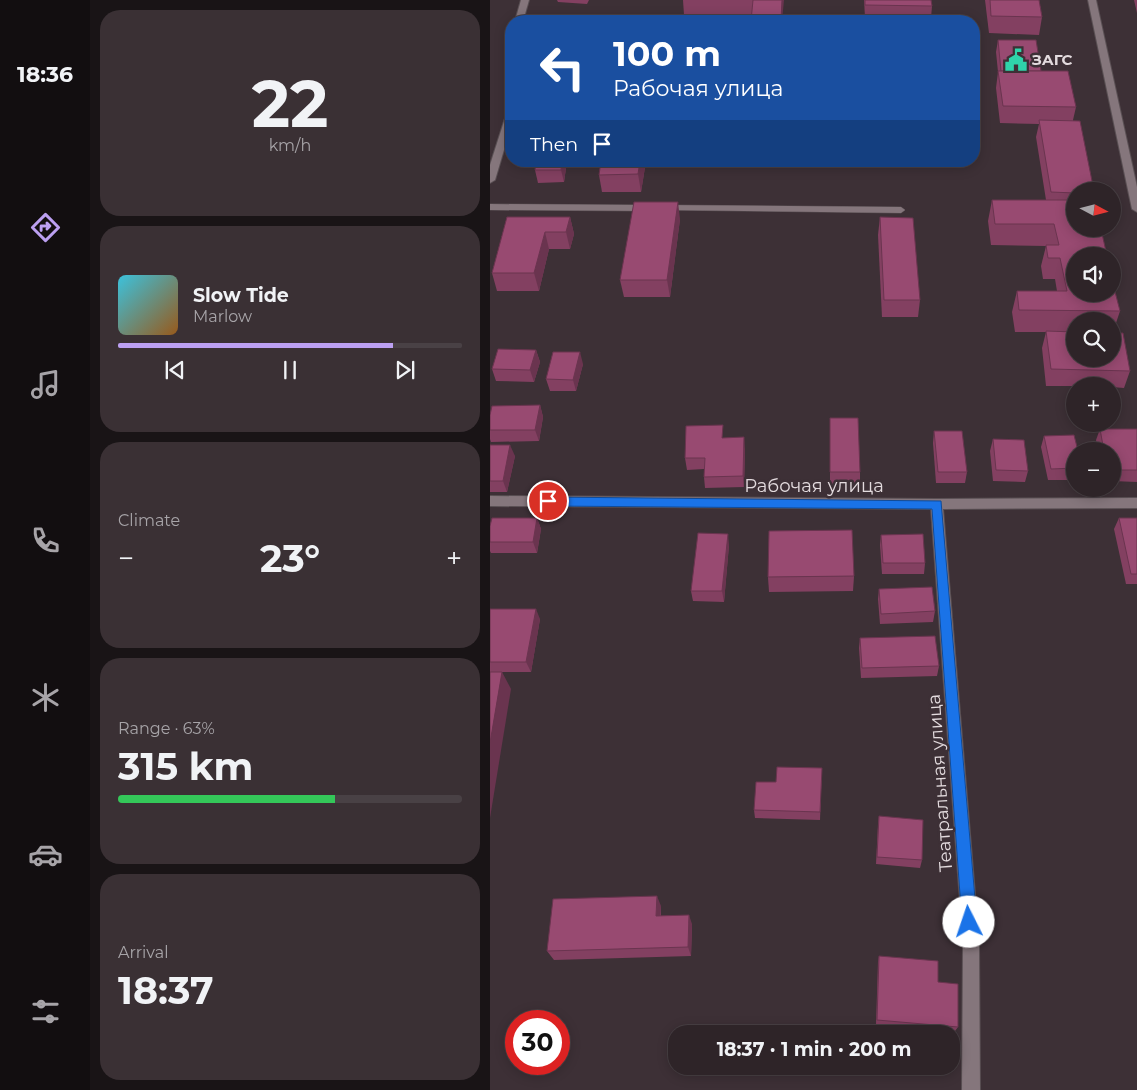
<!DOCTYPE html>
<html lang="en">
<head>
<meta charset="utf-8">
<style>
	:root { --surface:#2e2428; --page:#3a3034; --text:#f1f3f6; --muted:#a7a4a8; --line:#494145; --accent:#bca0f2 }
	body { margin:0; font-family:Montserrat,sans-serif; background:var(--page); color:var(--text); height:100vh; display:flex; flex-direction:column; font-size:19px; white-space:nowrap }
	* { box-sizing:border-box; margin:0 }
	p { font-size:16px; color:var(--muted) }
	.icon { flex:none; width:28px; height:28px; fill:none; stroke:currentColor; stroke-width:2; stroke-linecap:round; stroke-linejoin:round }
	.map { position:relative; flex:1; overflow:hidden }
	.side { display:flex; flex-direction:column; gap:10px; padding:10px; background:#191416; width:400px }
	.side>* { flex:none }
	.top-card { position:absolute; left:15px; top:15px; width:475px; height:152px; border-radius:20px; box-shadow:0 2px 12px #0003,0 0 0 1px var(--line); background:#1a4fa0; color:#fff; overflow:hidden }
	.needle { width:32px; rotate:97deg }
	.buttons { position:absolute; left:576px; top:182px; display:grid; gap:10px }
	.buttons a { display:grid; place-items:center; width:55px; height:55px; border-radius:50%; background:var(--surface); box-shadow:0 2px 12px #0003,0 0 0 1px var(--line); font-size:25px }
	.speed { position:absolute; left:15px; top:1010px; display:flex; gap:10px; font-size:25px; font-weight:700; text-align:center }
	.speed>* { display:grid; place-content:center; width:65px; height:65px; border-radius:50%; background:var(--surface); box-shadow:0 2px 12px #0003,0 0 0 1px var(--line); line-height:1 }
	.speed .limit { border:8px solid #d22; background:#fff; color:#111 }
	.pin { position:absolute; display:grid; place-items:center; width:42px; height:42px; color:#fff; margin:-21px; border:2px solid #fff; border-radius:50%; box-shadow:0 1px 5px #0007 }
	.me { position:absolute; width:55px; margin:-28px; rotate:356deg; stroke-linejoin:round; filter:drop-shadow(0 0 4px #0008) }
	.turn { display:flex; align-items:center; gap:18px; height:105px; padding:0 25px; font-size:22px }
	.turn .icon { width:65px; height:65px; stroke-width:2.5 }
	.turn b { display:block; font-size:35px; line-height:42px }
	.then { display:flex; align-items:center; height:48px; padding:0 25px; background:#0003; gap:10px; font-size:19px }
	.big { font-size:38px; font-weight:700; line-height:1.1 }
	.side .tile { flex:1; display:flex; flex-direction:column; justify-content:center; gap:8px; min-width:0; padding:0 18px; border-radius:20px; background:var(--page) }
	.side .dial { align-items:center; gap:0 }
	.dial b { font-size:65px; line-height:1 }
	.song { display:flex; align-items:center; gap:15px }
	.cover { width:60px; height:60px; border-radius:8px; background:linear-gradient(135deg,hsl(190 70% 55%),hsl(30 70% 35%)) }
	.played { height:5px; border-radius:2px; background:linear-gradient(90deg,var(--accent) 80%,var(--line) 80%) }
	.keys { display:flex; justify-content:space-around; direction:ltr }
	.heat { display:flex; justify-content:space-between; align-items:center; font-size:28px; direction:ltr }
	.charge { height:8px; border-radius:4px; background:linear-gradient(90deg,#34c759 63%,var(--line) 0) }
	.trip { position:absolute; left:178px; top:1025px; width:292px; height:50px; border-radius:20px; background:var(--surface); box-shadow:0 2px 12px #0003,0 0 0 1px var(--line); font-weight:700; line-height:50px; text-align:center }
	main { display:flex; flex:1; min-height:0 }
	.tab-bar { display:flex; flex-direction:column; width:90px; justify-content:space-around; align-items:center; background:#120e10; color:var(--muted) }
	.tab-bar .icon { width:35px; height:35px }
	.tab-bar .current { color:var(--accent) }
	.tab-bar b { font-size:22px; color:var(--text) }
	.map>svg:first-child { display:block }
</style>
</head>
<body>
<main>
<nav class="tab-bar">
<b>18:36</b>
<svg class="icon current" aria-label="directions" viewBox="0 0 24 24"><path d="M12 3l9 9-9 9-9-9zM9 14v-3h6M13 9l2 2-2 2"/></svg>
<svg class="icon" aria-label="music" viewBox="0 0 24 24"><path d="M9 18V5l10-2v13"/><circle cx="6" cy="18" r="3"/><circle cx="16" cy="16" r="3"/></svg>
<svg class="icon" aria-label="phone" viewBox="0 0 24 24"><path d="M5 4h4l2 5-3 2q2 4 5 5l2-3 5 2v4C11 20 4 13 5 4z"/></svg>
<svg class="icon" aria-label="climate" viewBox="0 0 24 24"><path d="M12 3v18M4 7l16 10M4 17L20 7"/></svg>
<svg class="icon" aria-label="car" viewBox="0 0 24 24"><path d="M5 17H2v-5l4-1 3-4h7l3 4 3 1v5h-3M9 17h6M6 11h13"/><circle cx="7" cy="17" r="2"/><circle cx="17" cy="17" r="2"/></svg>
<svg class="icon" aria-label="filters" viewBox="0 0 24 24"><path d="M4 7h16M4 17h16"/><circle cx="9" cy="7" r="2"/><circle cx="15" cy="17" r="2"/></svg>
</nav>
<section class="side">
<div class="tile dial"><b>22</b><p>km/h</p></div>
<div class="tile">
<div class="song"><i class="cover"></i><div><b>Slow Tide</b><p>Marlow</p></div></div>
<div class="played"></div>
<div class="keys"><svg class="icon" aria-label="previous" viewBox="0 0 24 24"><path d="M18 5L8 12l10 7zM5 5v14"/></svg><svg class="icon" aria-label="pause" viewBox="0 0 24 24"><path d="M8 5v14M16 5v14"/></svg><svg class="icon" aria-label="next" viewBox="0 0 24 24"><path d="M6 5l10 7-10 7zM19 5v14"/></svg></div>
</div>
<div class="tile"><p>Climate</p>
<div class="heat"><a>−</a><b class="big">23°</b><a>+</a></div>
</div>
<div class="tile"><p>Range · 63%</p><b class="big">315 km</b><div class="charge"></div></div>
<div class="tile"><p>Arrival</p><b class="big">18:37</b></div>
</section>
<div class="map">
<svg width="647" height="1090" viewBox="0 0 647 1090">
	<rect width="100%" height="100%" fill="#3d3036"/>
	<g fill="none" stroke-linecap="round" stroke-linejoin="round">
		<defs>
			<g id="service">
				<path d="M0,204L156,205L160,208L156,211L0,210Z"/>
				<path d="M175,205L411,207L415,210L411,213L172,210L171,208Z"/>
			</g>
			<path id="minor" d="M0,496L447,499L647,498V508L453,509L489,942L490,1090H472L473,942L441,509L0,506Z"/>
			<g id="tertiary">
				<path d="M31,0H39L33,21H25Z"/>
				<path d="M598,0H606L647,187V212L642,209Z"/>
				<path d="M21,109V126L5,180L0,183V165L17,112Z"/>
			</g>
		</defs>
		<use href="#service" stroke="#594f53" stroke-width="1"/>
		<use href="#minor" stroke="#594f53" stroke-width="2"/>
		<use href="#tertiary" stroke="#594f53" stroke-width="2"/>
		<use href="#service" fill="#85767c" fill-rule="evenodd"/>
		<use href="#minor" fill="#85767c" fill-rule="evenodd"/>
		<use href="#tertiary" fill="#85767c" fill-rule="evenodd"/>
	</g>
	<g fill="#834061">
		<path d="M67,0H99L97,4L68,2Z"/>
		<path d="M193,0H294L261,21V15H194Z"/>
		<path d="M374,0H441L442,6L441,18L375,17Z"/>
		<path d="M495,0H549L552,17L549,35L499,33Z"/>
		<path d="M644,0H647V13Z"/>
		<path d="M508,40L551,71L586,107L583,120L585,191V229L630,311L623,332L622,321H585V332L640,371L634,388L622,387V386H556L552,348L556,332H525L522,312L527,291H567L565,279H553L551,266L556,246L501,245L498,221L502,200H556L546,137L549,124L510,123L506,88L508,72L506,52Z"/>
		<path d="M77,161L74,182L48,183L45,170Z"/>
		<path d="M111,161H156L151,192H112L109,175Z"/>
		<path d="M17,217H80L84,234L80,249H59L49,291H7L2,273Z"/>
		<path d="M390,217L430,300L428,317H392L388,235Z"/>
		<path d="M190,219L180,297H134L130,280Z"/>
		<path d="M46,350L50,362L44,382L6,381L2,369Z"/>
		<path d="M93,364L86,391H60L56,379Z"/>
		<path d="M50,405L53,417L49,441L1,442L0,439V415Z"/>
		<path d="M340,418L370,472V483L340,484Z"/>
		<path d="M610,429H647V482L622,481V451H608L606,440Z"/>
		<path d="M444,431L477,472L475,483H446L443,443Z"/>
		<path d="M554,436L585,451V480H558L551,447Z"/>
		<path d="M234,438L255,449L254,487L215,488L214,477V469L197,470L195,458Z"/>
		<path d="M503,439L538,471L535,482L503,481L500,451Z"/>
		<path d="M0,445L25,456L17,492H0Z"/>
		<path d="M47,518L51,529L47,553H1L0,551V526Z"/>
		<path d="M629,518H647V584H636L624,529Z"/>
		<path d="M391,535L435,563L434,574H392L390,545Z"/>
		<path d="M239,545L234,602L203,601L201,591Z"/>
		<path d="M364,576L363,591L279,592L278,577Z"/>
		<path d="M389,589L445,611L443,622L390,624L388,599Z"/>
		<path d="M0,609L50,619L41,672H0Z"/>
		<path d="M370,638L449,666L447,676L371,678L369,648Z"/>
		<path d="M332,768L330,820L265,818L264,810L286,782Z"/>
		<path d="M389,816L432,860L430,868L386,864L388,824Z"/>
		<path d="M171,906V916L202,924L201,956L64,960L57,951Z"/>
		<path d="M389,956L448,982L468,1027L465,1031L386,1025L388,962Z"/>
	</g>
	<g fill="#6a344f">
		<path d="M292,0H294L292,21H291Z"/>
		<path d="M72,161H77L74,182L71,170Z"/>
		<path d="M150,161H156L151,192L148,174Z"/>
		<path d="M188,202L190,219L180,297L177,280Z"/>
		<path d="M80,217L84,234L80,249L76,232Z"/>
		<path d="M55,232L59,249L49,291L44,273Z"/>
		<path d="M46,350L50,362L44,382L40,370Z"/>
		<path d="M90,352L93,364L86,391L83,380Z"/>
		<path d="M50,405L53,417L49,441L45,430Z"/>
		<path d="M254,437L255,449L254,487L253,476Z"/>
		<path d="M20,445L25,456L17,492L13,481Z"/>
		<path d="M47,518L51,529L47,553L43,542Z"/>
		<path d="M238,534L239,545L234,602L232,591Z"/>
		<path d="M46,609L50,619L41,672L36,662Z"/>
		<path d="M12,672L21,689L0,818V743Z"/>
		<path d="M167,896L171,906L170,925L166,916Z"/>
		<path d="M199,915L202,924L201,956L198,947Z"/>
	</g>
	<g fill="#984a71" stroke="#6a344f">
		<path d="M263,0H292L291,21H328H261Z"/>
		<path d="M375,0H441L442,6L375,5Z"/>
		<path d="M500,0H549L552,17L501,16Z"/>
		<path d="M508,40H546L551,71H511Z"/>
		<path d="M508,71H578L586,107L513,106Z"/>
		<path d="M549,120L590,121L604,191H585V193L561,192Z"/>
		<path d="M46,161H72L71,170H45Z"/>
		<path d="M111,161H150L148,174L109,175Z"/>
		<path d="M502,200H585V229H611L617,256H585V294H622V280L630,311L529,310L527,291H577L570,258H558L556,245H569L564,224H505Z"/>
		<path d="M144,202H188L177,280H130Z"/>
		<path d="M17,217H80L76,232H55L44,273H2Z"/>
		<path d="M390,217L423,218L430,300H394Z"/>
		<path d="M556,331L585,332V359H622V333H633L640,371L561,369Z"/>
		<path d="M8,349L46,350L40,370L2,369Z"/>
		<path d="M63,352H90L83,380L56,379Z"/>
		<path d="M50,405L45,430H0V415L2,406Z"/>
		<path d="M340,418H368L370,472H340Z"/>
		<path d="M233,425L232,438L254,437L253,476L214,477L215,458H195L196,426Z"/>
		<path d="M610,429H647V470H622V451H614Z"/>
		<path d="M444,431H472L477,472H448Z"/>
		<path d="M584,435L588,451H585V468L561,469L554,436Z"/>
		<path d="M503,439L534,440L538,471L506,470Z"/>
		<path d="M0,445H20L13,481H0Z"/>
		<path d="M2,518H47L43,542H0V526Z"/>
		<path d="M629,518H647V574H641Z"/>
		<path d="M362,530L364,576L278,577L279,531Z"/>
		<path d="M208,533L238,534L232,591H201Z"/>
		<path d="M433,534L435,563H393L391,535Z"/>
		<path d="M442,587L445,611L391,614L389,589Z"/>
		<path d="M0,609H46L36,662H0Z"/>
		<path d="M445,636L449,666L372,668L370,638Z"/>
		<path d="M0,672H12L0,743Z"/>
		<path d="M287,767L332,768L330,812L264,810L266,782H286Z"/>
		<path d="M389,816L433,820L432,860L387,857Z"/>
		<path d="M167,896L166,916L199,915L198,947L57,951L63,899Z"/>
		<path d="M389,956L448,961V982L468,984V1027L387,1020Z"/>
	</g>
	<path fill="#1a73e8" stroke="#114b97" d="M58,497L451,501L487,922L484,927L479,930L474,927L472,922L442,509L58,506L53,501Z"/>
	<defs>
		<symbol id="civic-bare" viewBox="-9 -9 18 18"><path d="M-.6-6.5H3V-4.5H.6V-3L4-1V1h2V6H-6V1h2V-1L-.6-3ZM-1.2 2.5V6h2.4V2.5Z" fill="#2fd4aa" stroke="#3d3036" stroke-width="2.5" paint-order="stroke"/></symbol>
	</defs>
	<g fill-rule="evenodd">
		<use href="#civic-bare" x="510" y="44" width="32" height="32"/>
	</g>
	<g text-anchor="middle" stroke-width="5" stroke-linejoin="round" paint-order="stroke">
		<g font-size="15" font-weight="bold" fill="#e3dbde" stroke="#3d3036" text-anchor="start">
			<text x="542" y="65">ЗАГС</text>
		</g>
		<g font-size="18" fill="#e3dbde" stroke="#3d3036">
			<text x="324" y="492">Рабочая улица</text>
			<text transform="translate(450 783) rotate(-94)" y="6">Театральная улица</text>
		</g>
	</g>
</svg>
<div class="buttons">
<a><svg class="needle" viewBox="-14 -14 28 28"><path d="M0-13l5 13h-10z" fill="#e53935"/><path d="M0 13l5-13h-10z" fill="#a7a4a8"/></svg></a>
<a><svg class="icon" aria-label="sound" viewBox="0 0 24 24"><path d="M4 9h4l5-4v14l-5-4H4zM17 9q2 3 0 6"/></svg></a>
<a><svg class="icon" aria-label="search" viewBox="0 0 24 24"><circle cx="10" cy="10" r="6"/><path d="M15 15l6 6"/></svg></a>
<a>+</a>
<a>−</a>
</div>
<div class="speed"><div class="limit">30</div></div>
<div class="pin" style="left:58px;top:501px;background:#d93025"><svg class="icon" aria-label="arrive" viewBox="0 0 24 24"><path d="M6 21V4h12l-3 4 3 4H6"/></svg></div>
<svg class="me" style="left:479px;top:922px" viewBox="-20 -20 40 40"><circle r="19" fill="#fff"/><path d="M0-13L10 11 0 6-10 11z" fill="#1a73e8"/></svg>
<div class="trip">18:37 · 1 min · 200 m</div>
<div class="top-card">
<div class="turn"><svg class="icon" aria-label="left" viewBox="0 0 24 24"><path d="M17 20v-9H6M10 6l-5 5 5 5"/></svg><div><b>100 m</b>Рабочая улица</div></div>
<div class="then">Then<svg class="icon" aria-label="arrive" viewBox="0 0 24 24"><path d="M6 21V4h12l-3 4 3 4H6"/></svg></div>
</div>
</div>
</main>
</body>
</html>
